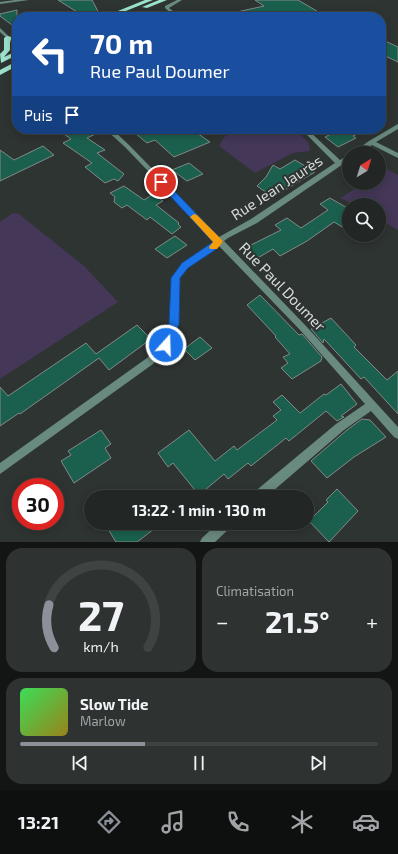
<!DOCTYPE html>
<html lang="fr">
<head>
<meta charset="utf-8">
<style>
	:root { --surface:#222726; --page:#2e3332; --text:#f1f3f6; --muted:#a2a5a7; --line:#3f4443; --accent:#8c9099 }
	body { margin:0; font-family:"Exo 2",sans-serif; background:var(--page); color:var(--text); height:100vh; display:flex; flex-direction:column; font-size:15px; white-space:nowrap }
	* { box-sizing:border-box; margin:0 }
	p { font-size:13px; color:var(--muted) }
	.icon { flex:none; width:22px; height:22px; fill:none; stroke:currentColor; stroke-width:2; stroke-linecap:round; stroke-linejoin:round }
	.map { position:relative; height:542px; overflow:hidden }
	.details { display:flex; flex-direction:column; gap:6px; padding:6px; background:#131515; flex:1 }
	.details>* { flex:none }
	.top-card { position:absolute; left:12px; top:12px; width:374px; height:122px; border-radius:16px; box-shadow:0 2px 10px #0003,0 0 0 1px var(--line); background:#1a4fa0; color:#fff; overflow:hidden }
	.needle { width:26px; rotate:38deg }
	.buttons { position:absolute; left:342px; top:146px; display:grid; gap:8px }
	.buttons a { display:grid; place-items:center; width:44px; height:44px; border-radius:50%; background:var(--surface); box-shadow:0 2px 10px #0003,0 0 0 1px var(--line); font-size:20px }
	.speed { position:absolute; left:12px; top:478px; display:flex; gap:8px; font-size:20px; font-weight:700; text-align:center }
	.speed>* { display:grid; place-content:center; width:52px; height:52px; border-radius:50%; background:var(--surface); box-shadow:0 2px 10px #0003,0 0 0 1px var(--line); line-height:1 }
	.speed .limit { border:6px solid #d22; background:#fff; color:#111 }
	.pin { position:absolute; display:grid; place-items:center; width:34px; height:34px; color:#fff; margin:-17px; border:2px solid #fff; border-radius:50%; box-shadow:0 1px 4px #0007 }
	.me { position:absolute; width:44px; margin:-22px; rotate:20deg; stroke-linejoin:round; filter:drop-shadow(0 0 3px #0008) }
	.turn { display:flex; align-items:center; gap:14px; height:84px; padding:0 12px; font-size:18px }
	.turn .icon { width:52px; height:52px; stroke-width:2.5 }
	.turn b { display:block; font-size:28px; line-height:34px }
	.then { display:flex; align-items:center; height:38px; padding:0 12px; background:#0003; gap:8px; font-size:15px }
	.big { font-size:30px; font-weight:700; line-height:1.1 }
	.details .card { flex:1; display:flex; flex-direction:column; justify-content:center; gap:6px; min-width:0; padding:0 14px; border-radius:16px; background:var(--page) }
	.details .dial { align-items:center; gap:0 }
	.dial svg { height:104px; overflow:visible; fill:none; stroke:var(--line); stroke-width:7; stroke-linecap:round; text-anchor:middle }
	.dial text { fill:var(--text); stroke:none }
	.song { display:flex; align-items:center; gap:12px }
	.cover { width:48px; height:48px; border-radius:6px; background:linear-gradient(135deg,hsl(130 70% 55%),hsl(50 70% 35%)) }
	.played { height:4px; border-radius:2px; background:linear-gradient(90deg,var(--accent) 35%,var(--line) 35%) }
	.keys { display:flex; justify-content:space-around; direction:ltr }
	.heat { display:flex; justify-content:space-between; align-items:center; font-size:22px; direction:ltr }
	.details .tiles { flex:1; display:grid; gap:6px; grid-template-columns:1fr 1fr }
	.card:last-child { grid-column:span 2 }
	.trip { position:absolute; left:84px; top:490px; width:230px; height:40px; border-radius:20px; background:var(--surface); box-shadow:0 2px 10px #0003,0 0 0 1px var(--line); font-weight:700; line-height:40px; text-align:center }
	.tabs { display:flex; height:64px; justify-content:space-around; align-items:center; background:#0e100f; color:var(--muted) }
	.tabs .icon { width:28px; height:28px }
	.tabs .active { color:var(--accent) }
	.tabs b { font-size:18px; color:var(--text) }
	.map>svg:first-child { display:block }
</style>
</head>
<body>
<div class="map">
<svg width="398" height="542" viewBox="0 0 398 542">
	<rect width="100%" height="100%" fill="#2e3432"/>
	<g fill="#443757">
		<path d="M239,129H295L309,143L310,151L293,153L255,173L219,146L224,137Z"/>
		<path d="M385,168L398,175V230L379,219V205H354L341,198L363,183H379V172Z"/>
		<path d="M13,213L19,214L84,266L118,302L0,379V222Z"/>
	</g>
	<g fill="#1b604e" stroke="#828986">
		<path d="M58,0H92L101,17H85Z"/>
		<path d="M255,0H298L327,17H238L237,12L264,6Z"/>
		<path d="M17,10V29L0,16V14Z"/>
		<path d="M381,39L398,47V62L381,54Z"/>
		<path d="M57,129H104V130L87,138L105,150L97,153L124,174L118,181L114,179L105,183L85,167L92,163L63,143L71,139Z"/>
		<path d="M130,129H191L210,142L174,157L155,140L147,143Z"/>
		<path d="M341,129H368L353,136L356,138L338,147L325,137Z"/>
		<path d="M43,146L54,155L0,181V150L14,160Z"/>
		<path d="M295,160L315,172L273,197L257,186L266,177L273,165L280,169Z"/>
		<path d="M189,163L203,174L187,181L172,170Z"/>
		<path d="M124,186L144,200L153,194L163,201L156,205L179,223L178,224L181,227L172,234L150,217L147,220L127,205L122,208L114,202L115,197L110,193Z"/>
		<path d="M330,198L349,209V231L334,222L307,241L280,256L273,249L256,259L245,248L281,230L275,225L287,218L301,228L328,210L320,204Z"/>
		<path d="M175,236L187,245L167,258L155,249Z"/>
		<path d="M260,295L299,335L302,334L322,357L321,361L292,379L281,368L288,363L283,357L290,354L275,337L276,336L247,305Z"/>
		<path d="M331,318L356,345L354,347L387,380L398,371V414L364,377L361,379L324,339L323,343L311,329Z"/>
		<path d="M137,325L151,339L109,370L99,358L20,414L19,413L0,426V387L8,396L86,343L96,354Z"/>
		<path d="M200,337L212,348L195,360L184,349Z"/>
		<path d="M341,384L357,404L341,416L344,417L337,421L326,411L289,441L286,438L251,466L248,463L228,479L224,474L199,495L173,463L168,467L158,453L189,430L215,461L234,446L237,450L277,420L273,416L281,410L273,402L282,395L300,413L324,394L326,395Z"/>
		<path d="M362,419L370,420L386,437L354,457L327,478L311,461L347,430Z"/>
		<path d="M101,430L111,444L105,448L111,458L74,483L61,461L71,455L68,451Z"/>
		<path d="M337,489L358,511L329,542L309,521L328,502L326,500Z"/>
		<path d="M117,523H162L137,542H116L108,529Z"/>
	</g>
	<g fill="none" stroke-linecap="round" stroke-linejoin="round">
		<g fill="#698a7f" fill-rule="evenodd">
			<path d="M15,0H29L0,4V2Z"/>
			<path d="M177,0H182L169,8L180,17H175L165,8V6Z"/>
			<path d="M0,28L17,44V48L0,32Z"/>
			<path d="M398,124V129L376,142L398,153V158L372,145L359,153H352L369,141Z"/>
			<path d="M105,129H112L129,145L219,237L251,219L335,163L301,129H307L340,160L349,155V160L257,223L228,238L224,241L306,326L398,427V439L394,437L371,411L344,430L266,497H251L253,493L336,424L365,404L300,330L219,246L188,267L180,278L178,324L169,348L153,364L0,474V463L147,358L162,343L170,324L172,278L173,276L182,263L209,246L215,241L125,147Z"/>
			<path d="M218,523H233L231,527L215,542H200L202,538Z"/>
		</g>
		<g fill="#9be2cc" fill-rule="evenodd">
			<path d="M145,0H153L111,17H103Z"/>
			<path d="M159,0H167L147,8L142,7Z"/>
			<path d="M7,36L17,38V42L10,40V50L4,57L17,51V55L1,63L0,54L4,50V38Z"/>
			<path d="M17,61V66L0,75V70Z"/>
		</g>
	</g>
	<path fill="#1a73e8" stroke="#114b97" d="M161,179L164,180L223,242L215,250L188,268L180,278L179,324L170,348L166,350L163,348L161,345L169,324L171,278L182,263L213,242L158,183V180Z"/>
	<path fill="#f59e0b" d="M194,214L197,215L222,240L223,242L217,249H210L209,247L213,242L192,219L190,217Z"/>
	<g text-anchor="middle" stroke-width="4" stroke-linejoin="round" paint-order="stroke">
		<g font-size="15" fill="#d7dad9" stroke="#2e3432">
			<text transform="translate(277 188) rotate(-33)" y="5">Rue Jean Jaurès</text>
			<text transform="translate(282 287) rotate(46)" y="5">Rue Paul Doumer</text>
		</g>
	</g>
</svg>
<div class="buttons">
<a><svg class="needle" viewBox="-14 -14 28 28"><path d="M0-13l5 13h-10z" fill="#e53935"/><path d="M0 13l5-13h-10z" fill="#a2a5a7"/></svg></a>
<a><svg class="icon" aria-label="search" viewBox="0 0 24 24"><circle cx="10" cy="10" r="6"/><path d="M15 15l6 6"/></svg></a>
</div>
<div class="speed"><div class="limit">30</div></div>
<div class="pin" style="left:161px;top:182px;background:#d93025"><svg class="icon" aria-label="arrive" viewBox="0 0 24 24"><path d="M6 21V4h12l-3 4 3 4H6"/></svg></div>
<svg class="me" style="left:166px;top:345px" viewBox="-20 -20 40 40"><circle r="17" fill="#1a73e8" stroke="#fff" stroke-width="3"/><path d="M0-11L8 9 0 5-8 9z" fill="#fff"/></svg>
<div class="trip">13:22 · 1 min · 130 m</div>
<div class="top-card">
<div class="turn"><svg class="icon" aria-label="left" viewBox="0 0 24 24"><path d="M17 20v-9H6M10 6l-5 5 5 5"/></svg><div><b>70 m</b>Rue Paul Doumer</div></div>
<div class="then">Puis<svg class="icon" aria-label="arrive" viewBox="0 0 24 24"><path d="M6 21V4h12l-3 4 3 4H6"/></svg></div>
</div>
</div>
<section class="details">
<div class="tiles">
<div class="card dial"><svg viewBox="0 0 100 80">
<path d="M14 69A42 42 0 1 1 86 69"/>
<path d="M14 69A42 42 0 0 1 10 36" stroke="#8c9099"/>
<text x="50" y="56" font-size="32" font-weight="700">27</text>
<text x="50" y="72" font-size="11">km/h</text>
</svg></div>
<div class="card"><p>Climatisation</p>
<div class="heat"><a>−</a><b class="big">21.5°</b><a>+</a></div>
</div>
<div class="card">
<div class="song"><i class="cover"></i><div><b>Slow Tide</b><p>Marlow</p></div></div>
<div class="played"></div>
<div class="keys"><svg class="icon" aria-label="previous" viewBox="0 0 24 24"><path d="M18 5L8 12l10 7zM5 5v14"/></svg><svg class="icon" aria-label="pause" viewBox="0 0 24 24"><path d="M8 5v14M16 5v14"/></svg><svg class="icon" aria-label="next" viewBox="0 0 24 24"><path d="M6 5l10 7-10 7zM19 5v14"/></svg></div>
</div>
</div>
</section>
<nav class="tabs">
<b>13:21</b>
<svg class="icon active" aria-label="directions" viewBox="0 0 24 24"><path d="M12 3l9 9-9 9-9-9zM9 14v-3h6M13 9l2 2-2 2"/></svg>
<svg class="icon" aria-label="music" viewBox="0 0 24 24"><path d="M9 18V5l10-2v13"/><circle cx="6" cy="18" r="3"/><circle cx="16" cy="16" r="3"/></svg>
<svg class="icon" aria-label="phone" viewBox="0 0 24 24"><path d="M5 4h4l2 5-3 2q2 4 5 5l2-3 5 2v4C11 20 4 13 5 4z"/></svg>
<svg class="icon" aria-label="climate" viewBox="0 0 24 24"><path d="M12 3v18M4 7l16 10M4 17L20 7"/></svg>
<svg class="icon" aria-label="car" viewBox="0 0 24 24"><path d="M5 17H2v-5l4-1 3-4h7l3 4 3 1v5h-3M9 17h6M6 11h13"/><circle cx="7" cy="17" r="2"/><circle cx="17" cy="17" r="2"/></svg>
</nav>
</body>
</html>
